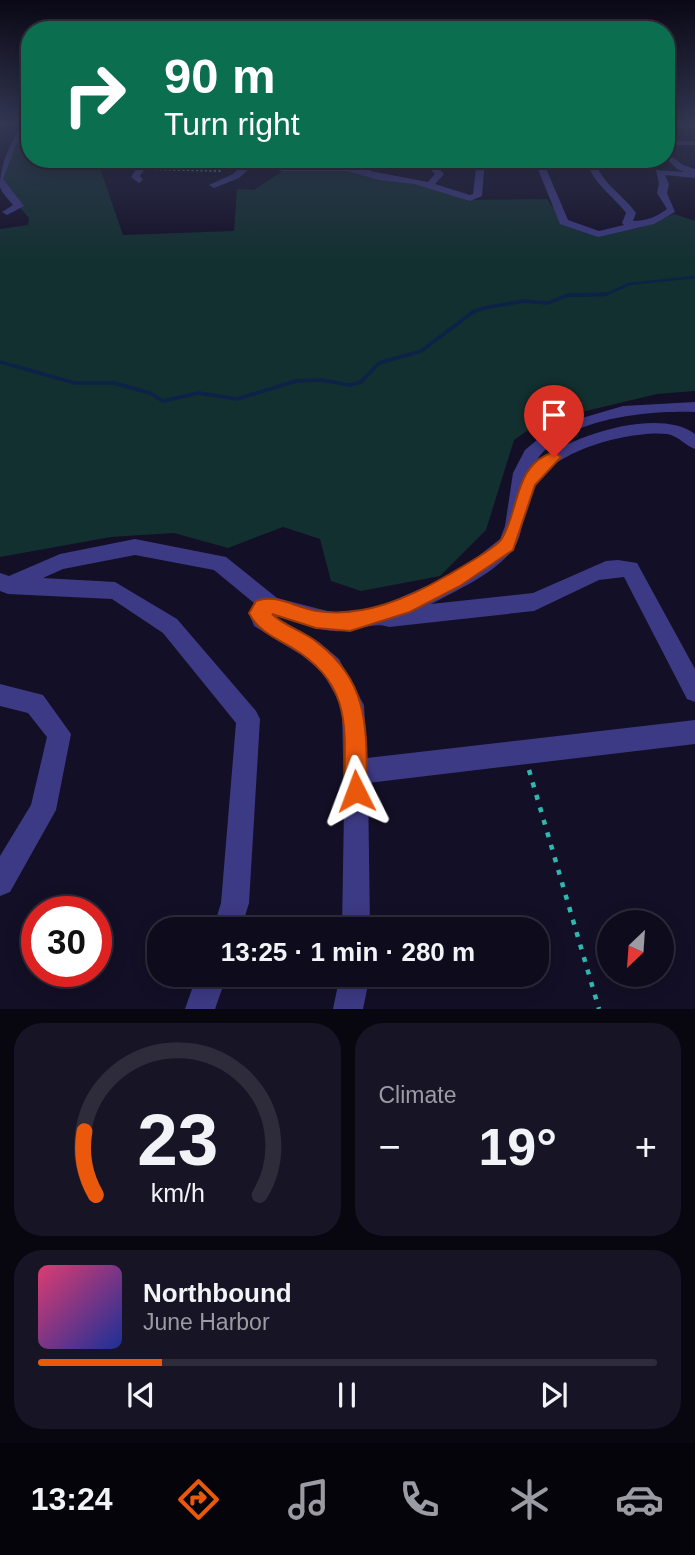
<!DOCTYPE html>
<html lang="en">
<head>
<meta charset="utf-8">
<style>
	:root { --surface:#0e0b1c; --page:#171425; --text:#f1f3f6; --muted:#9b9ba3; --line:#2e2b3b; --accent:#ea580c }
	body { margin:0; font-family:Helvetica,sans-serif; background:var(--page); color:var(--text); height:100vh; display:flex; flex-direction:column; font-size:26px; white-space:nowrap }
	* { box-sizing:border-box; margin:0 }
	p { font-size:23px; color:var(--muted) }
	.icon { flex:none; width:38px; height:38px; fill:none; stroke:currentColor; stroke-width:2; stroke-linecap:round; stroke-linejoin:round }
	.map { position:relative; height:1009px; overflow:hidden }
	.drawer { display:flex; flex-direction:column; gap:14px; padding:14px; background:#08060f; flex:1 }
	.drawer>* { flex:none }
	.hud { position:absolute; left:21px; top:21px; width:654px; height:147px; border-radius:28px; box-shadow:0 4px 18px #0003,0 0 0 2px var(--line); background:#0b6e4f; color:#fff; overflow:hidden }
	.needle { width:46px; rotate:205deg }
	.tools { position:absolute; left:597px; top:910px; display:grid; gap:14px }
	.tools a { display:grid; place-items:center; width:77px; height:77px; border-radius:50%; background:var(--surface); box-shadow:0 4px 18px #0003,0 0 0 2px var(--line); font-size:35px }
	.speed { position:absolute; left:21px; top:896px; display:flex; gap:14px; font-size:35px; font-weight:700; text-align:center }
	.speed>* { display:grid; place-content:center; width:91px; height:91px; border-radius:50%; background:var(--surface); box-shadow:0 4px 18px #0003,0 0 0 2px var(--line); line-height:1 }
	.speed .limit { border:10px solid #d22; background:#fff; color:#111 }
	.pin { position:absolute; display:grid; place-items:center; width:60px; height:60px; color:#fff; margin:-72px -30px; border-radius:50% 50% 50% 0; rotate:-45deg; box-shadow:0 0 7px #0007 }
	.pin .icon { rotate:45deg }
	.me { position:absolute; width:77px; margin:-38px; rotate:357deg; stroke-linejoin:round; filter:drop-shadow(0 0 5px #0008) }
	.turn { display:flex; align-items:center; gap:24px; height:147px; padding:0 28px; font-size:32px }
	.turn .icon { width:91px; height:91px; stroke-width:2.5 }
	.turn b { display:block; font-size:49px; line-height:60px }
	.big { font-size:52px; font-weight:700; line-height:1.1 }
	.drawer .widget { flex:1; display:flex; flex-direction:column; justify-content:center; gap:10px; min-width:0; padding:0 24px; border-radius:28px; background:var(--page) }
	.drawer .dial { align-items:center; gap:0 }
	.dial svg { height:182px; overflow:visible; fill:none; stroke:var(--line); stroke-width:7; stroke-linecap:round; text-anchor:middle }
	.dial text { fill:var(--text); stroke:none }
	.song { display:flex; align-items:center; gap:21px }
	.cover { width:84px; height:84px; border-radius:10px; background:linear-gradient(135deg,hsl(340 70% 55%),hsl(230 70% 35%)) }
	.played { height:7px; border-radius:4px; background:linear-gradient(90deg,var(--accent) 20%,var(--line) 20%) }
	.keys { display:flex; justify-content:space-around; direction:ltr }
	.heat { display:flex; justify-content:space-between; align-items:center; font-size:38px; direction:ltr }
	.drawer .tiles { flex:1; display:grid; gap:14px; grid-template-columns:1fr 1fr }
	.widget:last-child { grid-column:span 2 }
	.trip { position:absolute; left:147px; top:917px; width:402px; height:70px; border-radius:28px; background:var(--surface); box-shadow:0 4px 18px #0003,0 0 0 2px var(--line); font-weight:700; line-height:70px; text-align:center }
	.menu { display:flex; height:112px; justify-content:space-around; align-items:center; background:#06040b; color:var(--muted) }
	.menu .icon { width:49px; height:49px }
	.menu .active { color:var(--accent) }
	.menu b { font-size:32px; color:var(--text) }
	.map>svg:first-child { display:block }
</style>
</head>
<body>
<div class="map">
<svg width="695" height="1009" viewBox="0 0 695 1009">
	<rect width="100%" height="100%" fill="#130f26"/>
	<path fill="#12302f" d="M30,125V159H104L101,171L123,235L234,231L237,189L254,190L284,170L337,168L425,186L468,200L547,199L563,222L600,234L639,228L674,214L695,221V391L657,394L540,422L514,440L486,530L440,576L361,591L331,581L320,539L283,527L228,548L174,533L111,537L0,557V229L28,225L29,218L1,186L13,140L23,135Z"/>
	<g fill="none" stroke-linecap="round" stroke-linejoin="round">
		<path stroke="#0c2248" stroke-width="2.5" d="M565,296L605,295L629,284L695,277"/>
		<path stroke="#0c2248" stroke-width="3.5" d="M0,362L75,383H114L150,393L163,401L199,393L237,399L296,381L321,380L350,385L361,382L379,363L421,351L473,312L484,308L523,301L548,303L568,295L606,294"/>
		<path stroke="#2fb8b0" stroke-width="2" stroke-dasharray="2 2.5" stroke-linecap="butt" d="M151,169L221,171"/>
		<path stroke="#2fb8b0" stroke-width="4.5" stroke-dasharray="5 8" stroke-linecap="butt" d="M529,770L599,1009"/>
		<g fill="#3d3a85" fill-rule="evenodd">
			<path d="M23,124L30,125L16,145L3,179L24,206L7,215L2,212L13,205C9,200 2,193 0,187C0,164 11,141 23,124Z"/>
			<rect x="667" y="124" width="28" height="4"/>
			<rect x="667" y="141" width="28" height="4"/>
			<path d="M667,153L683,165L695,169V178L665,175L669,184L667,193L675,212L654,224L598,237L560,224L534,159H542L568,220L599,231L624,225L622,223L626,213C614,196 590,182 587,159H595C599,182 624,195 636,213L633,221C646,221 657,217 667,209L657,193L659,184L656,170L685,172L677,169L667,159Z"/>
			<path d="M143,159H151L140,176L143,180L139,183L131,177Z"/>
			<path d="M250,159L283,165H347L361,169L377,159H387L370,171L428,182L435,174L420,159H429L444,174L435,184L470,195L473,194L477,159H485L482,196L470,201L414,184L380,180L347,171H283L252,166L239,178L214,188L209,185L233,174Z"/>
			<path d="M695,402V412C649,410 561,418 535,463C568,437 658,406 695,434V449C684,445 679,436 667,434C632,430 553,450 537,484C533,490 527,501 525,507C521,523 523,538 511,552C491,575 457,590 431,604L533,593L606,561L618,560L637,563L695,669V702L687,699L624,577L599,580L534,611L389,627C373,621 352,633 334,631C314,630 295,618 274,616L319,642L339,659L364,705L367,758L695,720V744L368,783L370,929H342L344,809L342,707L323,673L303,656L254,626L249,613L254,603L214,570L135,555L63,569L43,578L115,582L177,619L256,711L260,719L249,903L241,929H213L221,903L236,723L163,633L112,599L8,594L0,591V573L9,576L60,554L135,539L226,557L277,598L335,613L376,608L436,582L476,558L500,539L505,526L513,473L525,450L543,435L565,423L623,406Z"/>
			<path d="M0,684L43,695L71,734L56,810L10,892L0,896V856L31,805L47,737L28,713L0,706Z"/>
			<path d="M197,975H227L215,1009H185Z"/>
			<path d="M340,975H370L363,1009H333Z"/>
		</g>
	</g>
	<linearGradient id="sky" x2="0" y2="1"><stop stop-color="#0a0815"/><stop offset="0.47" stop-color="#333752"/><stop offset="1" stop-color="#333752" stop-opacity="0"/></linearGradient>
	<rect width="695" height="265" fill="url(#sky)"/>
	<path fill="#ea580c" stroke="#983908" stroke-width="2" d="M554,452L561,457L535,485L513,550L460,586L410,612L350,631L316,628L272,614C285,627 304,631 318,643C371,684 366,731 367,791L364,799L356,802L348,799L344,791C345,728 353,684 291,647C275,638 257,630 249,613L256,601C277,593 296,608 317,611C363,618 409,598 448,575C460,568 494,549 501,540C520,511 513,464 554,452Z"/>
</svg>
<div class="tools">
<a><svg class="needle" viewBox="-14 -14 28 28"><path d="M0-13l5 13h-10z" fill="#e53935"/><path d="M0 13l5-13h-10z" fill="#9b9ba3"/></svg></a>
</div>
<div class="speed"><div class="limit">30</div></div>
<div class="pin" style="left:554px;top:457px;background:#d93025"><svg class="icon" aria-label="arrive" viewBox="0 0 24 24"><path d="M6 21V4h12l-3 4 3 4H6"/></svg></div>
<svg class="me" style="left:356px;top:791px" viewBox="-20 -20 40 40"><path d="M0-17L14 15 0 8-14 15z" fill="#ea580c" stroke="#fff" stroke-width="4"/></svg>
<div class="trip">13:25 · 1 min · 280 m</div>
<div class="hud">
<div class="turn"><svg class="icon" aria-label="right" viewBox="0 0 24 24"><path d="M7 20v-9h11M14 6l5 5-5 5"/></svg><div><b>90 m</b>Turn right</div></div>
</div>
</div>
<section class="drawer">
<div class="tiles">
<div class="widget dial"><svg viewBox="0 0 100 80">
<path d="M14 69A42 42 0 1 1 86 69"/>
<path d="M14 69A42 42 0 0 1 9 41" stroke="#ea580c"/>
<text x="50" y="56" font-size="32" font-weight="700">23</text>
<text x="50" y="72" font-size="11">km/h</text>
</svg></div>
<div class="widget"><p>Climate</p>
<div class="heat"><a>−</a><b class="big">19°</b><a>+</a></div>
</div>
<div class="widget">
<div class="song"><i class="cover"></i><div><b>Northbound</b><p>June Harbor</p></div></div>
<div class="played"></div>
<div class="keys"><svg class="icon" aria-label="previous" viewBox="0 0 24 24"><path d="M18 5L8 12l10 7zM5 5v14"/></svg><svg class="icon" aria-label="pause" viewBox="0 0 24 24"><path d="M8 5v14M16 5v14"/></svg><svg class="icon" aria-label="next" viewBox="0 0 24 24"><path d="M6 5l10 7-10 7zM19 5v14"/></svg></div>
</div>
</div>
</section>
<nav class="menu">
<b>13:24</b>
<svg class="icon active" aria-label="directions" viewBox="0 0 24 24"><path d="M12 3l9 9-9 9-9-9zM9 14v-3h6M13 9l2 2-2 2"/></svg>
<svg class="icon" aria-label="music" viewBox="0 0 24 24"><path d="M9 18V5l10-2v13"/><circle cx="6" cy="18" r="3"/><circle cx="16" cy="16" r="3"/></svg>
<svg class="icon" aria-label="phone" viewBox="0 0 24 24"><path d="M5 4h4l2 5-3 2q2 4 5 5l2-3 5 2v4C11 20 4 13 5 4z"/></svg>
<svg class="icon" aria-label="climate" viewBox="0 0 24 24"><path d="M12 3v18M4 7l16 10M4 17L20 7"/></svg>
<svg class="icon" aria-label="car" viewBox="0 0 24 24"><path d="M5 17H2v-5l4-1 3-4h7l3 4 3 1v5h-3M9 17h6M6 11h13"/><circle cx="7" cy="17" r="2"/><circle cx="17" cy="17" r="2"/></svg>
</nav>
</body>
</html>
